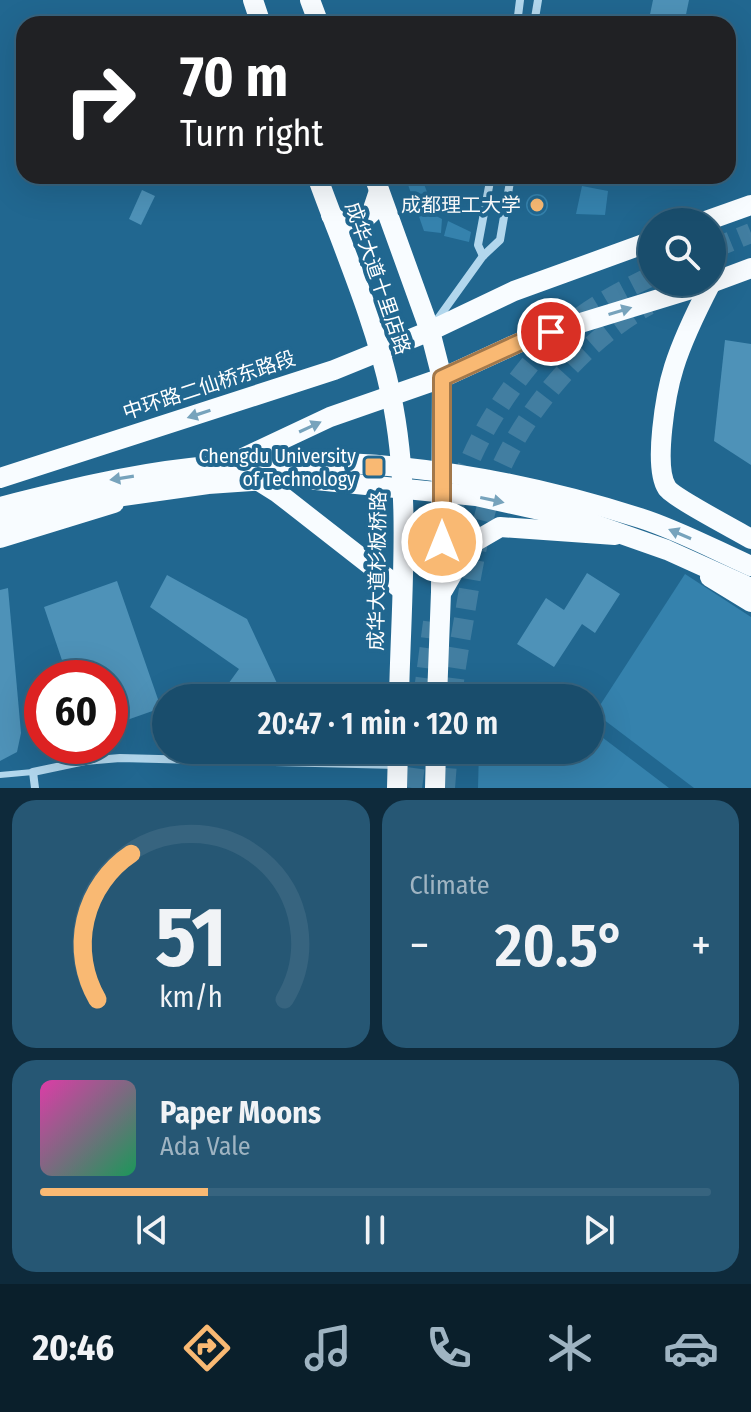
<!DOCTYPE html>
<html lang="en">
<head>
<meta charset="utf-8">
<style>
	:root { --surface:#194d6c; --page:#265774; --text:#f1f3f6; --muted:#9fb4c2; --line:#37647f; --accent:#f9b973 }
	body { margin:0; font-family:"Fira Sans Condensed","Noto Sans SC",sans-serif; background:var(--page); color:var(--text); height:100vh; display:flex; flex-direction:column; font-size:30px; white-space:nowrap }
	* { box-sizing:border-box; margin:0 }
	p { font-size:26px; color:var(--muted) }
	.icon { flex:none; width:44px; height:44px; fill:none; stroke:currentColor; stroke-width:2; stroke-linecap:round; stroke-linejoin:round }
	.map { position:relative; height:788px; overflow:hidden }
	.panel { display:flex; flex-direction:column; gap:12px; padding:12px; background:#0e2a3b; flex:1 }
	.panel>* { flex:none }
	.guide { position:absolute; left:16px; top:16px; width:720px; height:168px; border-radius:24px; box-shadow:0 8px 32px #0002,0 0 0 2px var(--line); background:#202124; color:#fff; overflow:hidden }
	.tools { position:absolute; left:638px; top:208px; display:grid; gap:16px }
	.tools a { display:grid; place-items:center; width:88px; height:88px; border-radius:50%; background:var(--surface); box-shadow:0 8px 32px #0002,0 0 0 2px var(--line); font-size:40px }
	.speed { position:absolute; left:24px; top:660px; display:flex; gap:16px; font-size:40px; font-weight:700; text-align:center }
	.speed>* { display:grid; place-content:center; width:104px; height:104px; border-radius:50%; background:var(--surface); box-shadow:0 8px 32px #0002,0 0 0 2px var(--line); line-height:1 }
	.speed .limit { border:12px solid #d22; background:#fff; color:#111 }
	.pin { position:absolute; display:grid; place-items:center; width:68px; height:68px; color:#fff; margin:-34px; border:4px solid #fff; border-radius:50%; box-shadow:0 2px 8px #0007 }
	.me { position:absolute; width:88px; margin:-44px; rotate:0deg; stroke-linejoin:round; filter:drop-shadow(0 0 6px #0008) }
	.turn { display:flex; align-items:center; gap:28px; height:168px; padding:0 32px; font-size:36px }
	.turn .icon { width:104px; height:104px; stroke-width:2.5 }
	.turn b { display:block; font-size:56px; line-height:68px }
	.big { font-size:60px; font-weight:600; line-height:1.1 }
	.panel .tile { flex:1; display:flex; flex-direction:column; justify-content:center; gap:12px; min-width:0; padding:0 28px; border-radius:24px; background:var(--page) }
	.panel .dial { align-items:center; gap:0 }
	.dial svg { height:208px; overflow:visible; fill:none; stroke:var(--line); stroke-width:7; stroke-linecap:round; text-anchor:middle }
	.dial text { fill:var(--text); stroke:none }
	.song { display:flex; align-items:center; gap:24px }
	.cover { width:96px; height:96px; border-radius:12px; background:linear-gradient(135deg,hsl(320 70% 55%),hsl(150 70% 35%)) }
	.played { height:8px; border-radius:4px; background:linear-gradient(90deg,var(--accent) 25%,var(--line) 25%) }
	.keys { display:flex; justify-content:space-around; direction:ltr }
	.heat { display:flex; justify-content:space-between; align-items:center; font-size:44px; direction:ltr }
	.panel .tiles { flex:1; display:grid; gap:12px; grid-template-columns:1fr 1fr }
	.tile:last-child { grid-column:span 2 }
	.trip { position:absolute; left:152px; top:684px; width:452px; height:80px; border-radius:40px; background:var(--surface); box-shadow:0 8px 32px #0002,0 0 0 2px var(--line); font-weight:600; line-height:80px; text-align:center }
	.dock { display:flex; height:128px; justify-content:space-around; align-items:center; background:#0a1f2b; color:var(--muted) }
	.dock .icon { width:56px; height:56px }
	.dock .active { color:var(--accent) }
	.dock b { font-size:36px; color:var(--text) }
	.map>svg:first-child { display:block }
</style>
</head>
<body>
<div class="map">
<svg width="751" height="788" viewBox="0 0 751 788">
	<rect width="100%" height="100%" fill="#216790"/>
	<g fill="#3582ad">
		<path d="M405,176H421L436,216L442,219L441,233L424,231Z"/>
		<path d="M582,186L608,191L605,215L576,214Z"/>
		<circle cx="537" cy="205" r="11"/>
		<path d="M448,221L471,232L469,242L444,236Z"/>
		<path d="M685,574L751,617V788H694L595,713Z"/>
		<path d="M590,728L669,788H478L479,750H523L547,758L558,750H590Z"/>
	</g>
	<g fill="#4e92b8">
		<path d="M653,0H689L684,24H648Z"/>
		<path d="M142,190L155,196L141,225L129,219Z"/>
		<path d="M725,340L751,344V465L714,441Z"/>
		<path d="M587,573L620,594L595,633L582,624L554,667L517,644L546,598L564,610Z"/>
		<path d="M167,575L247,619L282,694L279,698H218L239,669L150,607Z"/>
		<path d="M117,581L161,708L110,726V678H68L44,607Z"/>
		<path d="M8,588L21,733L17,752L0,761V590Z"/>
	</g>
	<g fill="none" stroke-linecap="round" stroke-linejoin="round">
		<g stroke="#427ea1" stroke-width="20" stroke-dasharray="20 10" stroke-linecap="butt">
			<path d="M712,249L751,233"/>
			<path d="M446,543C450,521 455,499 463,478C480,430 520,369 558,335C585,310 619,292 652,276"/>
			<path d="M423,698L433,622"/>
			<path d="M452,698C455,670 460,641 465,613C471,575 478,537 489,499C512,424 580,341 649,305"/>
			<path d="M412,788L417,750"/>
			<path d="M445,788L448,750"/>
		</g>
		<path stroke="#b2d7ed" stroke-width="6" d="M0,775L33,772"/>
		<g stroke="#b2d7ed" stroke-width="8">
			<path d="M517,24L520,0"/>
			<path d="M534,24L538,0"/>
			<path d="M483,256L478,245L491,176"/>
			<path d="M437,320L483,256L500,240L511,176"/>
			<path d="M35,788L33,772L85,761L120,758L397,765"/>
		</g>
		<g stroke="#f8fcff" stroke-width="20">
			<path d="M253,0L261,24"/>
			<path d="M310,0L319,24"/>
			<path d="M317,176C343,248 375,320 391,395C412,493 401,598 399,698"/>
			<path d="M374,176L430,331L442,378L441,592L437,698"/>
			<path d="M331,215L343,225H358L372,212L379,191"/>
			<path d="M703,222L751,205"/>
			<path d="M711,283C697,310 683,338 674,367C666,392 653,467 667,488C674,498 736,530 751,539"/>
			<path d="M228,465L330,417L442,378L525,340L711,283L751,268"/>
			<path d="M249,475L278,493L401,589"/>
			<path d="M0,478L334,370L430,331L514,291L652,241"/>
			<path d="M0,538L114,503"/>
			<path d="M710,577L751,602"/>
			<path d="M443,590L469,545L500,527L615,535"/>
			<path d="M397,788L398,750"/>
			<path d="M435,788L436,750"/>
		</g>
		<g stroke="#f8fcff" stroke-width="20">
			<path d="M0,507C63,491 126,475 190,468C342,450 495,472 640,518C678,530 715,550 751,566"/>
			<path d="M0,526L74,503L208,484L296,478L476,496L576,518L667,550L751,588"/>
		</g>
	</g>
	<defs><path id="oneway-solid" d="M-6-.8H1V-3.2L6.5 0L1 3.2V.8H-6Z" transform="scale(2)"/></defs>
	<g fill="#77a3bc">
		<use href="#oneway-solid" transform="translate(620 311) rotate(-17)"/>
		<use href="#oneway-solid" transform="translate(199 414) rotate(162)"/>
		<use href="#oneway-solid" transform="translate(310 427) rotate(-25)"/>
		<use href="#oneway-solid" transform="translate(122 478) rotate(171)"/>
		<use href="#oneway-solid" transform="translate(492 500) rotate(12)"/>
		<use href="#oneway-solid" transform="translate(680 534) rotate(-157)"/>
	</g>
	<g fill="none" stroke-linecap="round" stroke-linejoin="round">
		<defs>
			<path id="route" d="M442,542V378L525,340L551,332"/>
		</defs>
		<use href="#route" stroke="#a2784b" stroke-width="20"/>
		<use href="#route" stroke="#f9b973" stroke-width="14"/>
	</g>
	<g fill="#f9b973" stroke="#216790" stroke-width="3">
		<circle cx="537" cy="205" r="8"/>
		<rect x="364" y="457" width="20" height="20" rx="4"/>
	</g>
	<g text-anchor="middle" stroke-width="8" stroke-linejoin="round" paint-order="stroke">
		<g font-size="20" fill="#fff" stroke="#216790" text-anchor="end">
			<text x="521" y="212">成都理工大学</text>
			<text x="356" y="463">Chengdu University<tspan x="356" dy="23">of Technology</tspan></text>
		</g>
		<g font-size="20" fill="#fff" stroke="#216790">
			<text transform="translate(378 278) rotate(71)" y="7">成华大道十里店路</text>
			<text transform="translate(209 385) rotate(-18)" y="7">中环路二仙桥东路段</text>
			<text transform="translate(377 571) rotate(-89)" y="7">成华大道杉板桥路</text>
		</g>
	</g>
</svg>
<div class="tools">
<a><svg class="icon" aria-label="search" viewBox="0 0 24 24"><circle cx="10" cy="10" r="6"/><path d="M15 15l6 6"/></svg></a>
</div>
<div class="speed"><div class="limit">60</div></div>
<div class="pin" style="left:551px;top:332px;background:#d93025"><svg class="icon" aria-label="arrive" viewBox="0 0 24 24"><path d="M6 21V4h12l-3 4 3 4H6"/></svg></div>
<svg class="me" style="left:442px;top:542px" viewBox="-20 -20 40 40"><circle r="17" fill="#f9b973" stroke="#fff" stroke-width="3"/><path d="M0-11L8 9 0 5-8 9z" fill="#fff"/></svg>
<div class="trip">20:47 · 1 min · 120 m</div>
<div class="guide">
<div class="turn"><svg class="icon" aria-label="right" viewBox="0 0 24 24"><path d="M7 20v-9h11M14 6l5 5-5 5"/></svg><div><b>70 m</b>Turn right</div></div>
</div>
</div>
<section class="panel">
<div class="tiles">
<div class="tile dial"><svg viewBox="0 0 100 80">
<path d="M14 69A42 42 0 1 1 86 69"/>
<path d="M14 69A42 42 0 0 1 27 13" stroke="#f9b973"/>
<text x="50" y="56" font-size="32" font-weight="700">51</text>
<text x="50" y="72" font-size="11">km/h</text>
</svg></div>
<div class="tile"><p>Climate</p>
<div class="heat"><a>−</a><b class="big">20.5°</b><a>+</a></div>
</div>
<div class="tile">
<div class="song"><i class="cover"></i><div><b>Paper Moons</b><p>Ada Vale</p></div></div>
<div class="played"></div>
<div class="keys"><svg class="icon" aria-label="previous" viewBox="0 0 24 24"><path d="M18 5L8 12l10 7zM5 5v14"/></svg><svg class="icon" aria-label="pause" viewBox="0 0 24 24"><path d="M8 5v14M16 5v14"/></svg><svg class="icon" aria-label="next" viewBox="0 0 24 24"><path d="M6 5l10 7-10 7zM19 5v14"/></svg></div>
</div>
</div>
</section>
<nav class="dock">
<b>20:46</b>
<svg class="icon active" aria-label="directions" viewBox="0 0 24 24"><path d="M12 3l9 9-9 9-9-9zM9 14v-3h6M13 9l2 2-2 2"/></svg>
<svg class="icon" aria-label="music" viewBox="0 0 24 24"><path d="M9 18V5l10-2v13"/><circle cx="6" cy="18" r="3"/><circle cx="16" cy="16" r="3"/></svg>
<svg class="icon" aria-label="phone" viewBox="0 0 24 24"><path d="M5 4h4l2 5-3 2q2 4 5 5l2-3 5 2v4C11 20 4 13 5 4z"/></svg>
<svg class="icon" aria-label="climate" viewBox="0 0 24 24"><path d="M12 3v18M4 7l16 10M4 17L20 7"/></svg>
<svg class="icon" aria-label="car" viewBox="0 0 24 24"><path d="M5 17H2v-5l4-1 3-4h7l3 4 3 1v5h-3M9 17h6M6 11h13"/><circle cx="7" cy="17" r="2"/><circle cx="17" cy="17" r="2"/></svg>
</nav>
</body>
</html>
